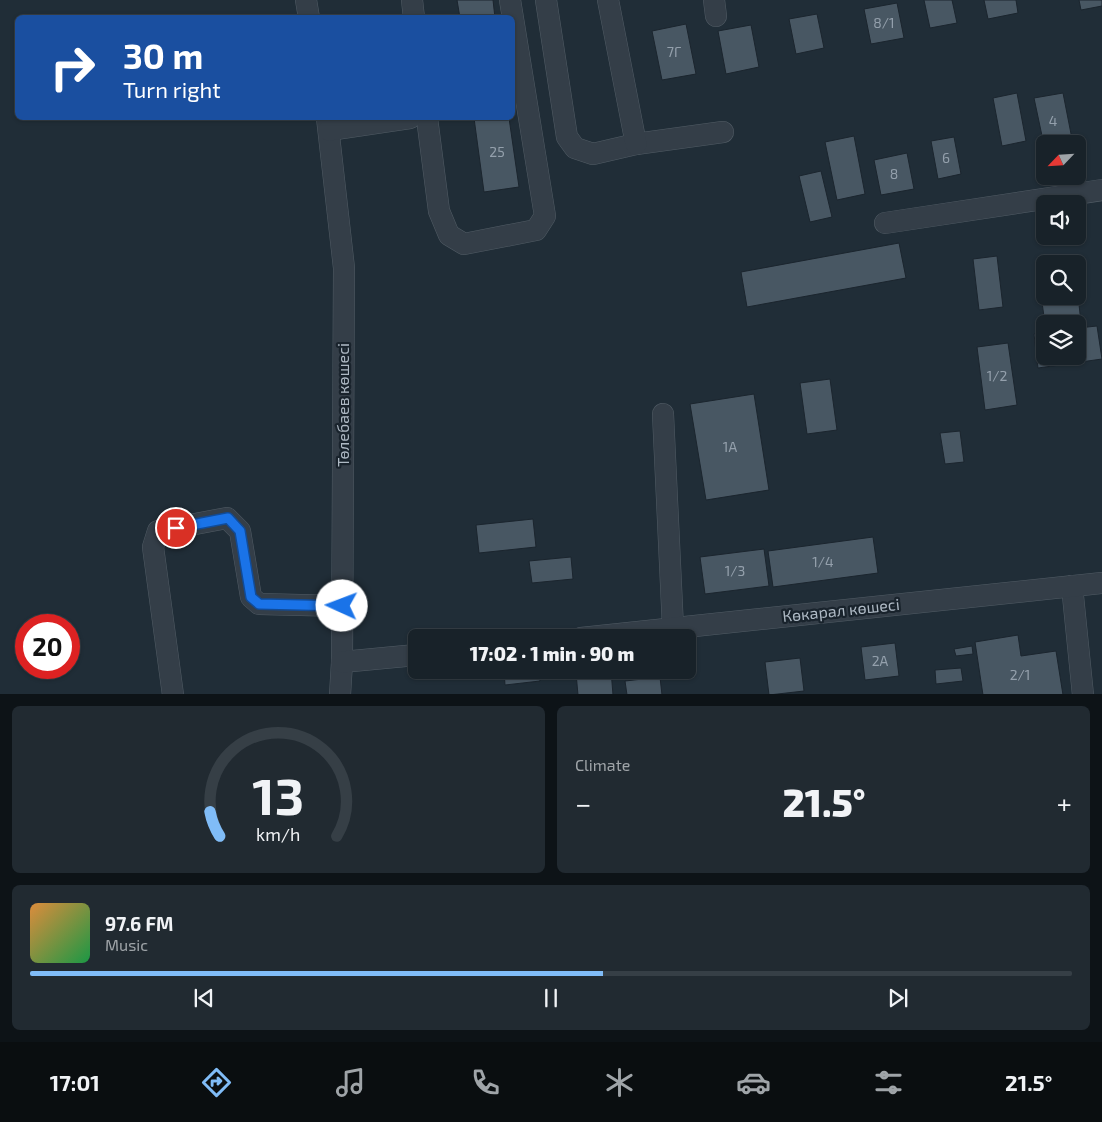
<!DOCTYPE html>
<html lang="en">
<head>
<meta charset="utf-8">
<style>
	:root { --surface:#182229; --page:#212a31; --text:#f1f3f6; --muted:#9fa4a8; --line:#363f46; --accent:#80bcf7 }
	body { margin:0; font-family:"Exo 2",sans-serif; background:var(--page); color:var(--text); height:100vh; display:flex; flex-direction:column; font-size:19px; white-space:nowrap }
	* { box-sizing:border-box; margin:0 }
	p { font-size:16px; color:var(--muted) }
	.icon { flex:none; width:28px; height:28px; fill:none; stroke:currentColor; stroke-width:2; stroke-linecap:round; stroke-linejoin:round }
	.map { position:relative; height:694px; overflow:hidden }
	.panel { display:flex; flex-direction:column; gap:12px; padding:12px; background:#0d1317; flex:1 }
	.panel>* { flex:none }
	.banner { position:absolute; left:15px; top:15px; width:500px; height:105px; border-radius:8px; box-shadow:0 1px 4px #0004,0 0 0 1px var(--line); background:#1a4fa0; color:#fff; overflow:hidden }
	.needle { width:32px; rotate:245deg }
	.fabs { position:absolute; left:1036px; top:135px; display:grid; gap:10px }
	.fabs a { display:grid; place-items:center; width:50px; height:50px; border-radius:8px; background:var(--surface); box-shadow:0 1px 4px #0004,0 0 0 1px var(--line); font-size:25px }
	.speed { position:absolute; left:15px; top:614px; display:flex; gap:10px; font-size:25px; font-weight:700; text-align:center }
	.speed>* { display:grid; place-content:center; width:65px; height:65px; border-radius:50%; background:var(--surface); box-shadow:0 1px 4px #0004,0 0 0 1px var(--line); line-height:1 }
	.speed .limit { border:8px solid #d22; background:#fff; color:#111 }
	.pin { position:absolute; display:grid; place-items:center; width:42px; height:42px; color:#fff; margin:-21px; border:2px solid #fff; border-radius:50%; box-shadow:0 1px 5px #0007 }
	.me { position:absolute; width:55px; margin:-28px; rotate:272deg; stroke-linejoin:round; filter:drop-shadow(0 0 4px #0008) }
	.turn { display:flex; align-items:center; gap:18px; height:105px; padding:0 25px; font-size:22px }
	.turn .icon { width:65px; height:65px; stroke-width:2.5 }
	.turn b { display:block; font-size:35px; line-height:42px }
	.big { font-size:38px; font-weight:800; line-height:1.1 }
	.panel .widget { flex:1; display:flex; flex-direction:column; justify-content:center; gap:8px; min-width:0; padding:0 18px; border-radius:8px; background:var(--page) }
	.panel .dial { align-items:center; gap:0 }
	.dial svg { height:130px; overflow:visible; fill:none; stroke:var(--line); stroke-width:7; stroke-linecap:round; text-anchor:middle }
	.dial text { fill:var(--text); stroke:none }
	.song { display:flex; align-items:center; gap:15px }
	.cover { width:60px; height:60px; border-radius:8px; background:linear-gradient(135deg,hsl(30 70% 55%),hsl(140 70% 35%)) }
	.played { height:5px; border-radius:2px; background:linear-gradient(90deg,var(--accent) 55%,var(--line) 55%) }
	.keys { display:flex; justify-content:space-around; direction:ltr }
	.heat { display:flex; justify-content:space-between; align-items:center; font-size:28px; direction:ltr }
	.panel .tiles { flex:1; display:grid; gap:12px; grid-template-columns:1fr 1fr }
	.widget:last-child { grid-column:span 2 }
	.trip { position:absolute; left:408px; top:629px; width:288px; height:50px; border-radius:8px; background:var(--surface); box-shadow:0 1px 4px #0004,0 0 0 1px var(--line); font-weight:800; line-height:50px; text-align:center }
	.tabs { display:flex; height:80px; justify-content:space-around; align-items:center; background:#0a0e10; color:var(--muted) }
	.tabs .icon { width:35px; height:35px }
	.tabs .active { color:var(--accent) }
	.tabs b { font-size:22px; color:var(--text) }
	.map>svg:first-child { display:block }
</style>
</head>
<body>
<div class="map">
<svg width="1102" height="695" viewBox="0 0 1102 695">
	<rect width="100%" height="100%" fill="#202d37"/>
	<g fill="#485763" stroke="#1b252e">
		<path d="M457,0H493L495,18H460Z"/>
		<path d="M924,0H952L957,23L930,28Z"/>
		<path d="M984,0H1016L1018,13L988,19Z"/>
		<path d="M1079,0H1102V6L1081,10Z"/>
		<path d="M897,3L904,38L871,44L864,9Z"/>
		<path d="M817,14L824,48L796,54L789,19Z"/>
		<path d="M686,24L696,74L662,80L652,31Z"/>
		<path d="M751,25L759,67L726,74L718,31Z"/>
		<path d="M1017,93L1026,141L1002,146L993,98Z"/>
		<path d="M1063,93L1073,144H1045V150L1034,98Z"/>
		<path d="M474,118H509L519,187L484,192Z"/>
		<path d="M854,136L865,194L837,200L825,142Z"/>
		<path d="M954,137L961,174L938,179L931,141Z"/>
		<path d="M907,153L914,189L881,195L874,160Z"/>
		<path d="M821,171L832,217L810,222L799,176Z"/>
		<path d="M899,243L906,278L747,307L741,272Z"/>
		<path d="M997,256L1003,307L979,310L973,259Z"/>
		<path d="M1045,265V296H1078V295L1081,323L1045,324L1037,266Z"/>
		<path d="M1097,326L1102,359L1038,368L1034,334L1045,333V356H1078V328Z"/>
		<path d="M1008,343L1017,405L985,410L977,347Z"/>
		<path d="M830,379L837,430L807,434L800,383Z"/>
		<path d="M754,394L769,490L706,500L690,404Z"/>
		<path d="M960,431L964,462L945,464L940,433Z"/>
		<path d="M533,519L536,547L479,553L476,525Z"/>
		<path d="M873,537L878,573L773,587L768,551Z"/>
		<path d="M764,549L769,586L705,594L700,557Z"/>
		<path d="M571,557L573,579L532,583L529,561Z"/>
		<path d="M1018,635L1021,656L1056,651L1063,695H983L975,642Z"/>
		<path d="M895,643L899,676L865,680L861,647Z"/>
		<path d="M972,646L973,654L956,656L954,649Z"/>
		<path d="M800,658L804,691L769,695L765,662Z"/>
		<path d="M961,668L963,681L936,684L935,670Z"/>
		<path d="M504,670H539L540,681L505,685Z"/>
		<path d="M611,670L613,695H578L576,673Z"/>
		<path d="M660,677L662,695H627L625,681Z"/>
	</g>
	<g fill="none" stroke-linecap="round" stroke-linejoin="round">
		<defs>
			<g id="minor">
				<path d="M306,0L309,18"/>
				<path d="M412,0L414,18"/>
				<path d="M546,0L567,137L575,148L593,154L636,144L723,132"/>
				<path d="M608,0L636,144"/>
				<path d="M714,0L716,16"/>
				<path d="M327,118L344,268L342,662L340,695"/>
				<path d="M427,118L439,211L449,235L464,244L536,230L545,216L510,0"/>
				<path d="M329,130L410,118"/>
				<path d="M885,223L1102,190"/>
				<path d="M663,414L673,628"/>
				<path d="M1072,586L1083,695"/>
				<path d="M581,638L1102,583"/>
				<path d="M342,662L416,655"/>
				<path d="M173,695L153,547L158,531L227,518L240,531L251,597L259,604L342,606"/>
			</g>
		</defs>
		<use href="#minor" stroke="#515c65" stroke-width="22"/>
		<use href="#minor" stroke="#343e48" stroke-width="21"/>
	</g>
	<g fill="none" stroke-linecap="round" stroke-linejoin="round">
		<defs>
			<path id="route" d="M176,528L228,518L240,531L251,597L259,604L342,606"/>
		</defs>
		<use href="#route" stroke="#114b97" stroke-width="12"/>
		<use href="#route" stroke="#1a73e8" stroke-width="9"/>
	</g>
	<g text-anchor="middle" stroke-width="4.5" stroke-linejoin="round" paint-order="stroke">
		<g font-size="14" fill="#94a0ac">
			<text x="884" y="28">8/1</text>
			<text x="674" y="57">7Г</text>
			<text x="1053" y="126">4</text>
			<text x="497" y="157">25</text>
			<text x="946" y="163">6</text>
			<text x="894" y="179">8</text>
			<text x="997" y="381">1/2</text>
			<text x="730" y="452">1А</text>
			<text x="823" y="567">1/4</text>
			<text x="735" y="576">1/3</text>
			<text x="880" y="666">2А</text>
			<text x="1020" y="680">2/1</text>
		</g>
		<g font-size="16" fill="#aeb9c4" stroke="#19232c">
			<text transform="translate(343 405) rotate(-90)" y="6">Төлебаев көшесі</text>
			<text transform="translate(841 610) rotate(-6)" y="6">Көкарал көшесі</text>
		</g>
	</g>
</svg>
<div class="fabs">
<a><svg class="needle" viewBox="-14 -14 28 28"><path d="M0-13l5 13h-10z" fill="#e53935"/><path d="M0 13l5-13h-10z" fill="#9fa4a8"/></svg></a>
<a><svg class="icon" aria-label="sound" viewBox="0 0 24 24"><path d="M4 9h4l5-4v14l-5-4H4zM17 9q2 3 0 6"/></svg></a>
<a><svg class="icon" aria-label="search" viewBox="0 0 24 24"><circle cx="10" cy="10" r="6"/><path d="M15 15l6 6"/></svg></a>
<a><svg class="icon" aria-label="layers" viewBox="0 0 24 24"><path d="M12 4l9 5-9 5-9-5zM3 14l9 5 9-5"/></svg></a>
</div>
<div class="speed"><div class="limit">20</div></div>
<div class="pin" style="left:176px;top:528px;background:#d93025"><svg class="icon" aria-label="arrive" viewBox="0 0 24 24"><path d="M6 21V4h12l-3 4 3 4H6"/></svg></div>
<svg class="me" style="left:342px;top:606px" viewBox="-20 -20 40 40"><circle r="19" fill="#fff"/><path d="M0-13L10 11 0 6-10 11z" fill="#1a73e8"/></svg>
<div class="trip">17:02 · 1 min · 90 m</div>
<div class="banner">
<div class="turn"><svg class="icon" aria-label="right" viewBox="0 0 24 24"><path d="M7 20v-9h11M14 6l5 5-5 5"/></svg><div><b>30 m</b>Turn right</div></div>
</div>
</div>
<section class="panel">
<div class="tiles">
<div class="widget dial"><svg viewBox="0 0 100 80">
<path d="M14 69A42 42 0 1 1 86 69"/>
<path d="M14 69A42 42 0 0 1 8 54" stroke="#80bcf7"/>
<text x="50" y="56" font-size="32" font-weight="700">13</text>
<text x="50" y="72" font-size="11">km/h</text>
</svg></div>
<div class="widget"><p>Climate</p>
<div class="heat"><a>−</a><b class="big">21.5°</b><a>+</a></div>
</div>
<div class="widget">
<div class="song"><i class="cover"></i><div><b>97.6 FM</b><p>Music</p></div></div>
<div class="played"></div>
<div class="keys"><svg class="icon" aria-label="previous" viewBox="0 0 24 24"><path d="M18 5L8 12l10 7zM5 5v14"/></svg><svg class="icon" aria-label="pause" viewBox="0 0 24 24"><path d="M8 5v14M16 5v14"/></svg><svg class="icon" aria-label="next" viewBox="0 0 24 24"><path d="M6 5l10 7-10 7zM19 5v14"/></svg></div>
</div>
</div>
</section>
<nav class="tabs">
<b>17:01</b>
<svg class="icon active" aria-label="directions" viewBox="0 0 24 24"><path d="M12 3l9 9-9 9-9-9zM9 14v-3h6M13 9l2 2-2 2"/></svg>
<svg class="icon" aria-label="music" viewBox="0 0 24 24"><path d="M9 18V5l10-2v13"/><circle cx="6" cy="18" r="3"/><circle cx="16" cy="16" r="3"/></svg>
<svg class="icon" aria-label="phone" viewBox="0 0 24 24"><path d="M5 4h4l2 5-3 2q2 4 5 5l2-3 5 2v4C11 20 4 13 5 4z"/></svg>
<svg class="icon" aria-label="climate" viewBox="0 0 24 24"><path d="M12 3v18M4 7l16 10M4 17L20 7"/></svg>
<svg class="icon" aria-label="car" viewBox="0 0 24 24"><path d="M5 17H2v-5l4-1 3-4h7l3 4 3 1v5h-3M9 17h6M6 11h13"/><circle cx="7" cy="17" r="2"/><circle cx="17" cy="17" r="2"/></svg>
<svg class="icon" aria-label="filters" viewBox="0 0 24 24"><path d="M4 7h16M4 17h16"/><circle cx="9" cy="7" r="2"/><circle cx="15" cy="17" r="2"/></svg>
<b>21.5°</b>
</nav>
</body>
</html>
